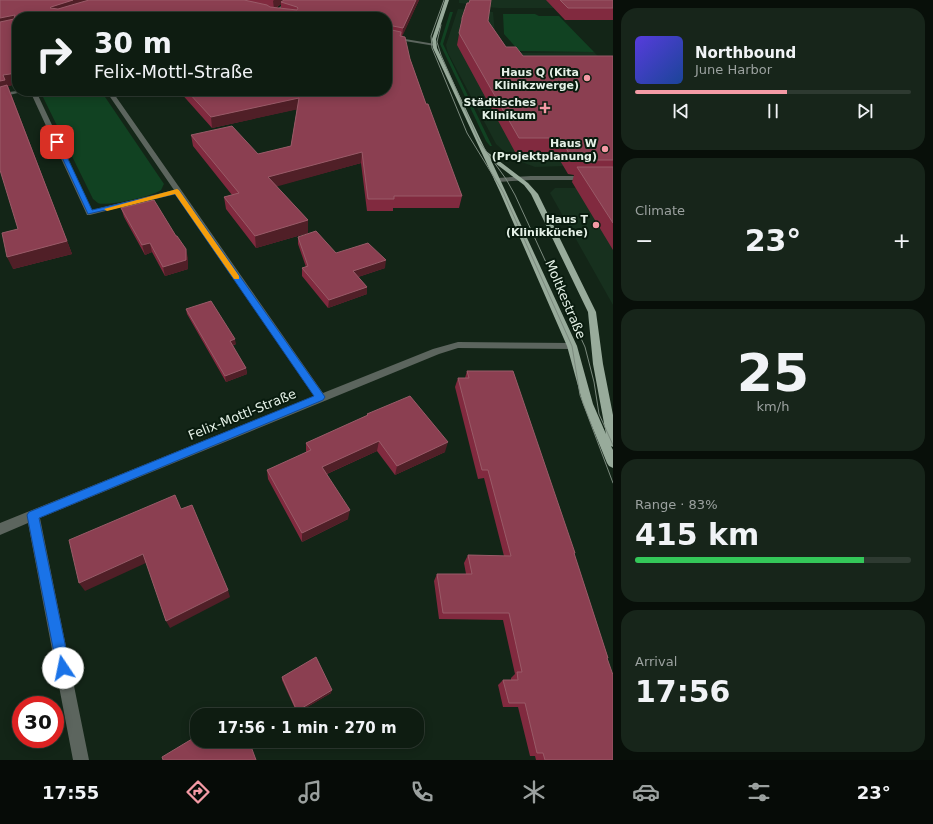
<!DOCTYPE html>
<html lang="en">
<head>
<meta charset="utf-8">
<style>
	:root { --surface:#0e1c11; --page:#17251a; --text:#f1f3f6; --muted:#9ba19f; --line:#2e3a31; --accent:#f49aa5 }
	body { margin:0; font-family:"DejaVu Sans",sans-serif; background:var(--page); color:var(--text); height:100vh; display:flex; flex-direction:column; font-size:15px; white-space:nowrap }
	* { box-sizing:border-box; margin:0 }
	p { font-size:13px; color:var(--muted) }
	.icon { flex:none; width:22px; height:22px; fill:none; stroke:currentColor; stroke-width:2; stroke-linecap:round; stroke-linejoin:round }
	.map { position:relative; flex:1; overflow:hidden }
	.sheet { display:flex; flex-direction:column; gap:8px; padding:8px; background:#080f09; width:320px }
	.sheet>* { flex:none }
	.guide { position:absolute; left:12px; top:12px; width:380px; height:84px; border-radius:16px; box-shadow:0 2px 10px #0003,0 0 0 1px var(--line); background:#0e1c11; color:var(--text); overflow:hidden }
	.speed { position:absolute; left:12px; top:696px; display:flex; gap:8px; font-size:20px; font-weight:700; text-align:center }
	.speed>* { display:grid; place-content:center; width:52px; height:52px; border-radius:50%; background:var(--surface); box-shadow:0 2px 10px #0003,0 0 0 1px var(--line); line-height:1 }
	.speed .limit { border:6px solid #d22; background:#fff; color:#111 }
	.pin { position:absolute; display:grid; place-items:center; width:34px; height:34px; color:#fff; margin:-17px; border-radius:8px; box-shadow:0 2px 6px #0006 }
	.me { position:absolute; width:44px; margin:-22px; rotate:349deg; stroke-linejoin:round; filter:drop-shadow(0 0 3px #0008) }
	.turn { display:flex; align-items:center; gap:14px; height:84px; padding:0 16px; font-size:18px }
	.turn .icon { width:52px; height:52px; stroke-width:2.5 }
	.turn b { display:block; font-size:28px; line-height:34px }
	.big { font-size:30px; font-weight:700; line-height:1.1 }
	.sheet .tile { flex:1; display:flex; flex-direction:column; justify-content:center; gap:6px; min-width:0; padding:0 14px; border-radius:16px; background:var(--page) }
	.sheet .dial { align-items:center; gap:0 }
	.dial b { font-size:52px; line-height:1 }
	.song { display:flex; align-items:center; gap:12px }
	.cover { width:48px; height:48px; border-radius:6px; background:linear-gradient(135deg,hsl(250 70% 55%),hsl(220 70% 35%)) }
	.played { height:4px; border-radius:2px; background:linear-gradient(90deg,var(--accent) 55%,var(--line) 55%) }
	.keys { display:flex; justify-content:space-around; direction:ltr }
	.heat { display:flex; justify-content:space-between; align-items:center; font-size:22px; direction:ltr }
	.charge { height:6px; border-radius:3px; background:linear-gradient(90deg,#34c759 83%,var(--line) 0) }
	.trip { position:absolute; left:190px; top:708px; width:234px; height:40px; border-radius:16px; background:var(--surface); box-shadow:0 2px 10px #0003,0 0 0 1px var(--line); font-weight:700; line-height:40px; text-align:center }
	.tabs { display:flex; height:64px; justify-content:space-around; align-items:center; background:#060b07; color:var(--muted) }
	.tabs .icon { width:28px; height:28px }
	.tabs .current { color:var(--accent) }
	.tabs b { font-size:18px; color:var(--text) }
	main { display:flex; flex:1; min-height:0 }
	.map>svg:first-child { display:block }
</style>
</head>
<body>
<main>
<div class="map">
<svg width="613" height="760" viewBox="0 0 613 760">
	<rect width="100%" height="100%" fill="#132517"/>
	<g fill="#17301e">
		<path d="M459,0H591L599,8H499L468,6L469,4L459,3Z"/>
		<path d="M458,9L493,12L495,34L508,53L594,52L613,72L596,165L535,167L511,158L496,144L448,53L446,45Z"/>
		<path d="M555,188H613V305L550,193Z"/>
	</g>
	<g fill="#114222">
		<path d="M450,12H453L443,44L492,146H490L486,141L440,44Z"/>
		<path d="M503,14H535L539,16H559L594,52L519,51L504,34Z"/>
		<path d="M50,91H101L164,184C163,185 162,189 161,190C154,196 106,207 98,203C96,202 95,200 93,199L42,95L44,93Z"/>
	</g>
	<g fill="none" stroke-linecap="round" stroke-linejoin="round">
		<g fill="#5c655e" fill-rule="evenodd">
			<path d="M288,0H292C283,9 275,17 262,17L274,12Z"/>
			<path d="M387,36L435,44L437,45L435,46L387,38Z"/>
			<path d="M17,91H27L0,97V93Z"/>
			<path d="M30,91H36L92,210L174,190L106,91H112L323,393L433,349L458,342L572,343L577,346L572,349L458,348L439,354L40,518L89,760H73L28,523L0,535V523L314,396L176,193L90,215H87Z"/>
			<path d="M531,176H613V180H531L497,182L494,180L497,178Z"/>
		</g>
		<path fill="#98ab9b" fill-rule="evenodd" d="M445,0H449L436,39L437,48L486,151L528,183L538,194L596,312L603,364L613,415V447L611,446L613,450V468L609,466L607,463L583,404L567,346L500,192L433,48L432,39ZM491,160L524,185L531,194L588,312L593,364L606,434L593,404L577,346Z"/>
		<g stroke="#7b8a7e" stroke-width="1">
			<path d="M444,0L431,36L432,48L467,133L503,192L572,346L580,395L613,483"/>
			<path d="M441,25L437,42L441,55L479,141L506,179L515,195L585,347L594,382L599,414L613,445"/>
		</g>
	</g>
	<g fill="#812a3f" fill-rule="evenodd">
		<path d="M0,0H419L402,36L426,104L462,196L459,208H393V211H367L361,163L276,186L308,220V233L256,248L226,209L224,197L232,195L193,146L191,135L258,154L291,146L297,109L212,128L179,91H387L17,17V84L8,86L72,254L13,269L18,229ZM281,4V8H276Z"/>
		<path d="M546,0H613V20H565Z"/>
		<path d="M462,18L488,21L506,47L523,56H613V250L572,182L574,175L568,174L555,152H515L457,45Z"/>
		<path d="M121,208L188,258V269L165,276L152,252L145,255L124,217Z"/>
		<path d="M298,237L336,253L385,268L358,277L367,287V294L328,308L302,276V268L306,267L298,244Z"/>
		<path d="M186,309L236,344L232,346L246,368L247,374L226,382L187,314Z"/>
		<path d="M467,371L575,553L574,554L608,658H607L613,760H536L535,756H530L518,707H503L498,685L503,680H511V678L515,674L503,620L439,619L434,581L437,574H466L464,563L468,555L504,556L484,478L478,479L455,387L458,378H465Z"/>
		<path d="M367,414L445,452L395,475L377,451L327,474L348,519L302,542L268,479L267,470L306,453V443L367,416Z"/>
		<path d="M282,677L331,693L297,713L282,680Z"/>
	</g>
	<g fill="#501f27">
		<path d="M73,0H104L54,16L50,8L51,7Z"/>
		<path d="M274,0H286L281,2V4L274,9L273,1Z"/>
		<path d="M416,0H419L402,37L403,28Z"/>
		<path d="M15,15L17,21L0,27V18Z"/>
		<path d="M17,73V84L8,86L72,254L13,269L7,257L67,241L0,92V81L3,75Z"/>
		<path d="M299,98V109L212,128L211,117Z"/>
		<path d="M362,152L361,163L268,189V177Z"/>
		<path d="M308,220V233L256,248L255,236Z"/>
		<path d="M150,243L152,252L145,255L142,245Z"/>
		<path d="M186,249L188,258V269L165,276L163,267Z"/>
		<path d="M386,260L385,268L352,279L353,271Z"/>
		<path d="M367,287V294L328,308L329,300Z"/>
		<path d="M235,339L236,344L230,346V341Z"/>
		<path d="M246,368L247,374L226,382L225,376Z"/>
		<path d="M379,441L377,451L322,476V467Z"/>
		<path d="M448,442L445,452L395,475L397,466Z"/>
		<path d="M350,510L348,519L302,542V533Z"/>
		<path d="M143,554L148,562L85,591L79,583Z"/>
		<path d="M228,590L230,597L170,628L166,621Z"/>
		<path d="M332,690L331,693L297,713V711Z"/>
	</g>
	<g fill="#8b3f51" stroke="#995b68">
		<path d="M0,0H73L51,7L50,8L58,9L89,0H244L267,5L270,7L297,10L298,8L297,7L281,2L284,0H416L403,28L388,25L387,27V17H17V73L3,75L5,80L0,81V22L14,19L15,15L0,18Z"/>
		<path d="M470,0H491L488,21L506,47H516L523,56H613V160H573L560,138H519L459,33L462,20V18L467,3H469Z"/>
		<path d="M560,0H613V8H568Z"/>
		<path d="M387,29L401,32L400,36L405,37L410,59L426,104H428L462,196H394V199H368L362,152L268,177L308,220L255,236L224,197L239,193L191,135L232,126L258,154L291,146L299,98L211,117L187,91H387Z"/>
		<path d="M7,85L67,241L7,257L2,233L18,229L0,170V87Z"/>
		<path d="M577,167H613V223Z"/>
		<path d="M154,200L176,236H177L186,249V260L163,267L150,243L142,245L121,208Z"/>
		<path d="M316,231L336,253L368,243L386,260L353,271L367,287L329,300L302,268L308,266L298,237Z"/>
		<path d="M211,301L235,339L230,341L246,368L225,376L186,309Z"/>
		<path d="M467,371H513L575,553H574L608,658H607L613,675V760H545L543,753H537L525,703H509L503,680H518L517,672H522L509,613H443L437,574H472L468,555L511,556L488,470H482L458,378H469Z"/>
		<path d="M410,396L448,442L397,466L379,441L322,467L350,510L302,533L267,470L311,450L306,443L368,415L367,414Z"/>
		<path d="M175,495L181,509L192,505L228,590L166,621L143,554L79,583L69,540Z"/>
		<path d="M316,657L332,690L297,711L282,677Z"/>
		<path d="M238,713L239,715H234Z"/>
		<path d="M197,736V741H249L256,760H163L162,757Z"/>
	</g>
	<path fill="#1a73e8" stroke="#114b97" d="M57,140L60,142L92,210L179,190L325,397L323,400L39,518L70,668L68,673L63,675L58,673L57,668L27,515L29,512L314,396L175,194L88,214L55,142Z"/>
	<path fill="#f59e0b" d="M177,189L179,190L239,276V279H234L175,194L107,211L104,209Z"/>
	<g fill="#f49aa5" stroke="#091b0e" stroke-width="1.5">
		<circle cx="587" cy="78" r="4"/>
		<path d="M543 102h4v4h4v4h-4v4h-4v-4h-4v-4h4z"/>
		<circle cx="605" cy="149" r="4"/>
		<circle cx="596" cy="225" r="4"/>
	</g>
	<g text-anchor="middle" stroke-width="4" stroke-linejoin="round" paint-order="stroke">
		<g font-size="11" font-weight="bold" fill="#e5f1e7" stroke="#091b0e" text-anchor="end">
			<text x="579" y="76">Haus Q (Kita<tspan x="579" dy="13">Klinikzwerge)</tspan></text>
			<text x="536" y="106">Städtisches<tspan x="536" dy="13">Klinikum</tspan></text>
			<text x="597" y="147">Haus W<tspan x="597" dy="13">(Projektplanung)</tspan></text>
			<text x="588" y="223">Haus T<tspan x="588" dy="13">(Klinikküche)</tspan></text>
		</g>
		<g font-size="13" fill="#e5f1e7" stroke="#091b0e">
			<text transform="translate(566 299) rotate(67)" y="5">Moltkestraße</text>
			<text transform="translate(242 414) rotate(-22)" y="5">Felix-Mottl-Straße</text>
		</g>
	</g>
</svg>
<div class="speed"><div class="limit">30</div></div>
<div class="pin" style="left:57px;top:142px;background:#d93025"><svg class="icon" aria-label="arrive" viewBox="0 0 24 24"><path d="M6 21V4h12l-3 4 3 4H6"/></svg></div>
<svg class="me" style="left:63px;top:668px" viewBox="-20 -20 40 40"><circle r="19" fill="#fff"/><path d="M0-13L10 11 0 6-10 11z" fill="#1a73e8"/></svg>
<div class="trip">17:56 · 1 min · 270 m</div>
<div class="guide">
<div class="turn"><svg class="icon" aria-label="right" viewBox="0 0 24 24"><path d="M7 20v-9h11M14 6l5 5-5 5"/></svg><div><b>30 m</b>Felix-Mottl-Straße</div></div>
</div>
</div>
<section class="sheet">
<div class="tile">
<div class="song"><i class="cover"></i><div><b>Northbound</b><p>June Harbor</p></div></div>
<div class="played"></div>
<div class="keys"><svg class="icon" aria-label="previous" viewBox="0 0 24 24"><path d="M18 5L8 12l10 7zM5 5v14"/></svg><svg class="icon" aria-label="pause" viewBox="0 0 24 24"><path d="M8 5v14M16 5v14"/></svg><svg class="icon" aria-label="next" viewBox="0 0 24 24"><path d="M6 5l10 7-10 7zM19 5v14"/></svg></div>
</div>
<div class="tile"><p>Climate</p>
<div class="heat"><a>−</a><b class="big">23°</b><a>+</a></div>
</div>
<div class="tile dial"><b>25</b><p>km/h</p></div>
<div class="tile"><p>Range · 83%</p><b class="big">415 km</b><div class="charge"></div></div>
<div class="tile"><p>Arrival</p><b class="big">17:56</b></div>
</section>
</main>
<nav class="tabs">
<b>17:55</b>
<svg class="icon current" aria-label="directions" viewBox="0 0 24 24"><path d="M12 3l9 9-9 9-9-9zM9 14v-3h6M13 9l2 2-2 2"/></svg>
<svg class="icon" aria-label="music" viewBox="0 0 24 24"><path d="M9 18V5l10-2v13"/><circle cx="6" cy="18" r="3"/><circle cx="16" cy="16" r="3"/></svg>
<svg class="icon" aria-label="phone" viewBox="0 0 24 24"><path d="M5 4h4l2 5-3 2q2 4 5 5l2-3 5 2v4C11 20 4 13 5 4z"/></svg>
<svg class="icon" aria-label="climate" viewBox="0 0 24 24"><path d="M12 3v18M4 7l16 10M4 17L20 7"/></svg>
<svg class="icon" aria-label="car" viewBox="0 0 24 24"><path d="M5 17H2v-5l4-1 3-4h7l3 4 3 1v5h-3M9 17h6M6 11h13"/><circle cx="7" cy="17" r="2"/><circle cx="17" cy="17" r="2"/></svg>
<svg class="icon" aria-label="filters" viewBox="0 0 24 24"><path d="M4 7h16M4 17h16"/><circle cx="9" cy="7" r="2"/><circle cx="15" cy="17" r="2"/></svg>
<b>23°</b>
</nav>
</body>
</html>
